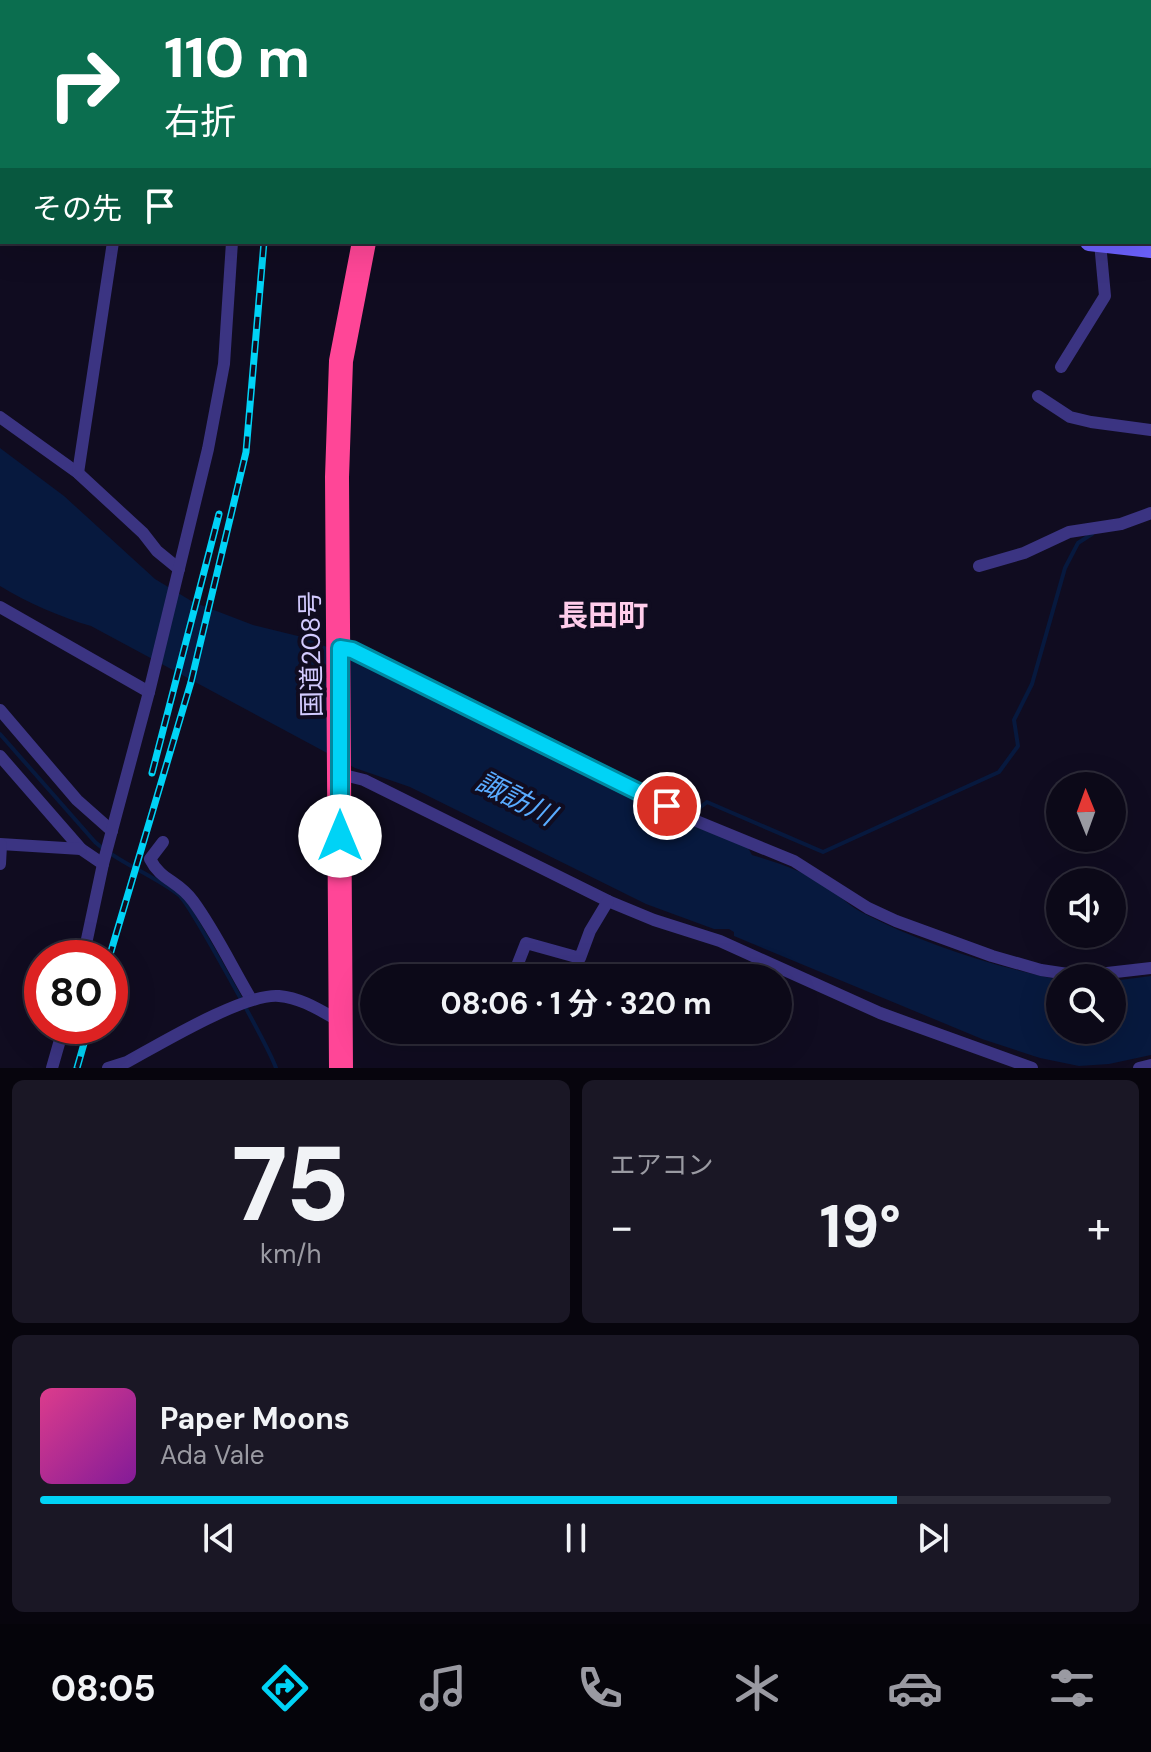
<!DOCTYPE html>
<html lang="ja">
<head>
<meta charset="utf-8">
<style>
	:root { --surface:#0c0918; --page:#1a1725; --text:#f1f3f6; --muted:#9a9aa2; --line:#2c2a37; --accent:#00d3f6 }
	body { margin:0; font-family:"DM Sans","Noto Sans JP",sans-serif; background:var(--page); color:var(--text); height:100vh; display:flex; flex-direction:column; font-size:30px; white-space:nowrap }
	* { box-sizing:border-box; margin:0 }
	p { font-size:26px; color:var(--muted) }
	.icon { flex:none; width:44px; height:44px; fill:none; stroke:currentColor; stroke-width:2; stroke-linecap:round; stroke-linejoin:round }
	.map { position:relative; height:1068px; overflow:hidden }
	.details { display:flex; flex-direction:column; gap:12px; padding:12px; background:#07050d; flex:1 }
	.details>* { flex:none }
	.banner { position:absolute; left:0px; top:0px; width:1152px; height:244px; box-shadow:0 8px 32px #0002,0 0 0 2px var(--line); background:#0b6e4f; color:#fff; overflow:hidden }
	.needle { width:52px; rotate:359deg }
	.tools { position:absolute; left:1046px; top:772px; display:grid; gap:16px }
	.tools a { display:grid; place-items:center; width:80px; height:80px; border-radius:50%; background:var(--surface); box-shadow:0 8px 32px #0002,0 0 0 2px var(--line); font-size:40px }
	.speed { position:absolute; left:24px; top:940px; display:flex; gap:16px; font-size:40px; font-weight:700; text-align:center }
	.speed>* { display:grid; place-content:center; width:104px; height:104px; border-radius:50%; background:var(--surface); box-shadow:0 8px 32px #0002,0 0 0 2px var(--line); line-height:1 }
	.speed .limit { border:12px solid #d22; background:#fff; color:#111 }
	.pin { position:absolute; display:grid; place-items:center; width:68px; height:68px; color:#fff; margin:-34px; border:4px solid #fff; border-radius:50%; box-shadow:0 2px 8px #0007 }
	.me { position:absolute; width:88px; margin:-44px; rotate:0deg; stroke-linejoin:round; filter:drop-shadow(0 0 6px #0008) }
	.turn { display:flex; align-items:center; gap:28px; height:168px; padding:0 32px; font-size:36px }
	.turn .icon { width:104px; height:104px; stroke-width:2.5 }
	.turn b { display:block; font-size:56px; line-height:68px }
	.then { display:flex; align-items:center; height:76px; padding:0 32px; background:#0003; gap:16px; font-size:30px }
	.big { font-size:60px; font-weight:700; line-height:1.1 }
	.details .widget { flex:1; display:flex; flex-direction:column; justify-content:center; gap:12px; min-width:0; padding:0 28px; border-radius:12px; background:var(--page) }
	.details .dial { align-items:center; gap:0 }
	.dial b { font-size:104px; line-height:1 }
	.song { display:flex; align-items:center; gap:24px }
	.cover { width:96px; height:96px; border-radius:12px; background:linear-gradient(135deg,hsl(330 70% 55%),hsl(290 70% 35%)) }
	.played { height:8px; border-radius:4px; background:linear-gradient(90deg,var(--accent) 80%,var(--line) 80%) }
	.keys { display:flex; justify-content:space-around; direction:ltr }
	.heat { display:flex; justify-content:space-between; align-items:center; font-size:44px; direction:ltr }
	.details .tiles { flex:1; display:grid; gap:12px; grid-template-columns:1fr 1fr }
	.widget:last-child { grid-column:span 2 }
	.trip { position:absolute; left:360px; top:964px; width:432px; height:80px; border-radius:40px; background:var(--surface); box-shadow:0 8px 32px #0002,0 0 0 2px var(--line); font-weight:700; line-height:80px; text-align:center }
	.tabs { display:flex; height:128px; justify-content:space-around; align-items:center; background:#05040a; color:var(--muted) }
	.tabs .icon { width:56px; height:56px }
	.tabs .on { color:var(--accent) }
	.tabs b { font-size:36px; color:var(--text) }
	.map>svg:first-child { display:block }
</style>
</head>
<body>
<div class="map">
<svg width="1151" height="1068" viewBox="0 0 1151 1068">
	<rect width="100%" height="100%" fill="#100c20"/>
	<path fill="#07193e" d="M0,448L64,496L155,579L193,602L253,625L306,638L355,659L683,824L688,821L690,825L747,846L752,855C779,863 809,873 832,890C841,897 850,906 861,912C923,944 992,966 1060,980V1030H1112V981L1151,976V1055L1109,1064L1079,1066L1040,1058L982,1039L734,936V932L729,929H714L646,904L410,787L355,768L91,626C60,617 28,603 0,586Z"/>
	<g fill="none" stroke-linecap="round" stroke-linejoin="round">
		<g stroke="#07193e" stroke-width="4">
			<path d="M0,103H2"/>
			<path d="M0,734L95,842C120,864 152,874 179,895C190,904 270,1050 276,1068"/>
			<path d="M689,816L707,802L823,852L999,772L1018,746L1014,720L1032,684L1065,568L1078,543L1092,534"/>
		</g>
		<g stroke="#3b3482" stroke-width="12">
			<path d="M78,0L92,2"/>
			<path d="M223,0V2"/>
			<path d="M839,0L842,2"/>
			<path d="M148,2V0"/>
			<path d="M1150,21L1151,20"/>
			<path d="M0,114L2,115"/>
			<path d="M0,163L2,148"/>
			<path d="M1061,367L1105,296L1100,243"/>
			<path d="M1038,396L1070,417L1091,422L1151,430"/>
			<path d="M0,417L78,473L143,533L157,551L179,569"/>
			<path d="M78,473L113,242"/>
			<path d="M979,566L1024,553L1069,532L1121,524L1151,513"/>
			<path d="M0,607L149,692"/>
			<path d="M340,648L352,650L585,763L694,820L794,861L868,908L896,921L992,956L1041,970L1081,976L1151,968"/>
			<path d="M0,710L77,800L112,831"/>
			<path d="M0,756L81,849L103,864"/>
			<path d="M340,774L364,780L608,901L654,920L720,941L880,1013L1032,1068"/>
			<path d="M163,842L150,859C161,881 178,880 193,901C215,931 232,967 251,999"/>
			<path d="M0,844L81,849"/>
			<path d="M0,864L1,845"/>
			<path d="M83,958L103,864L149,692L208,449L224,364L232,242"/>
			<path d="M515,971L526,943L580,958L590,931L608,901"/>
			<path d="M52,1068L64,1026"/>
			<path d="M108,1068L127,1062C160,1044 244,993 279,996C302,998 321,1011 341,1022"/>
			<path d="M1139,1068L1151,1065"/>
		</g>
		<g stroke="#6d62ff" stroke-width="18">
			<path d="M461,0L466,2"/>
			<path d="M1089,242L1151,249"/>
		</g>
		<g stroke="#ff4697" stroke-width="24">
			<path d="M426,2L427,0"/>
			<path d="M341,1068L337,477L341,361L364,242"/>
		</g>
		<defs>
			<g id="rail">
				<path d="M236,0L237,2"/>
				<path d="M152,773L219,514"/>
				<path d="M109,958L191,682L246,452L264,242"/>
				<path d="M77,1068L89,1026"/>
			</g>
		</defs>
		<use href="#rail" stroke="#00d3f6" stroke-width="7"/>
		<use href="#rail" stroke="#100c20" stroke-width="4" stroke-dasharray="12" stroke-linecap="butt"/>
	</g>
	<g fill="none" stroke-linecap="round" stroke-linejoin="round">
		<defs>
			<path id="route" d="M340,836V648L352,650L667,806"/>
		</defs>
		<use href="#route" stroke="#0089a0" stroke-width="20"/>
		<use href="#route" stroke="#00d3f6" stroke-width="14"/>
	</g>
	<g text-anchor="middle" stroke-width="8" stroke-linejoin="round" paint-order="stroke">
		<g font-size="26" fill="#d3cbff" stroke="#100c20">
			<text transform="translate(311 654) rotate(-91)" y="9">国道208号</text>
		</g>
		<g font-size="28" font-style="italic" fill="#59abff" stroke="#100c20">
			<text transform="translate(516 798) rotate(27)" y="10">諏訪川</text>
		</g>
		<g font-size="30" font-weight="bold" fill="#ffcdeb" stroke="#100c20">
			<text x="603" y="626">長田町</text>
		</g>
	</g>
</svg>
<div class="tools">
<a><svg class="needle" viewBox="-14 -14 28 28"><path d="M0-13l5 13h-10z" fill="#e53935"/><path d="M0 13l5-13h-10z" fill="#9a9aa2"/></svg></a>
<a><svg class="icon" aria-label="sound" viewBox="0 0 24 24"><path d="M4 9h4l5-4v14l-5-4H4zM17 9q2 3 0 6"/></svg></a>
<a><svg class="icon" aria-label="search" viewBox="0 0 24 24"><circle cx="10" cy="10" r="6"/><path d="M15 15l6 6"/></svg></a>
</div>
<div class="speed"><div class="limit">80</div></div>
<div class="pin" style="left:667px;top:806px;background:#d93025"><svg class="icon" aria-label="arrive" viewBox="0 0 24 24"><path d="M6 21V4h12l-3 4 3 4H6"/></svg></div>
<svg class="me" style="left:340px;top:836px" viewBox="-20 -20 40 40"><circle r="19" fill="#fff"/><path d="M0-13L10 11 0 6-10 11z" fill="#00d3f6"/></svg>
<div class="trip">08:06 · 1 分 · 320 m</div>
<div class="banner">
<div class="turn"><svg class="icon" aria-label="right" viewBox="0 0 24 24"><path d="M7 20v-9h11M14 6l5 5-5 5"/></svg><div><b>110 m</b>右折</div></div>
<div class="then">その先<svg class="icon" aria-label="arrive" viewBox="0 0 24 24"><path d="M6 21V4h12l-3 4 3 4H6"/></svg></div>
</div>
</div>
<section class="details">
<div class="tiles">
<div class="widget dial"><b>75</b><p>km/h</p></div>
<div class="widget"><p>エアコン</p>
<div class="heat"><a>−</a><b class="big">19°</b><a>+</a></div>
</div>
<div class="widget">
<div class="song"><i class="cover"></i><div><b>Paper Moons</b><p>Ada Vale</p></div></div>
<div class="played"></div>
<div class="keys"><svg class="icon" aria-label="previous" viewBox="0 0 24 24"><path d="M18 5L8 12l10 7zM5 5v14"/></svg><svg class="icon" aria-label="pause" viewBox="0 0 24 24"><path d="M8 5v14M16 5v14"/></svg><svg class="icon" aria-label="next" viewBox="0 0 24 24"><path d="M6 5l10 7-10 7zM19 5v14"/></svg></div>
</div>
</div>
</section>
<nav class="tabs">
<b>08:05</b>
<svg class="icon on" aria-label="directions" viewBox="0 0 24 24"><path d="M12 3l9 9-9 9-9-9zM9 14v-3h6M13 9l2 2-2 2"/></svg>
<svg class="icon" aria-label="music" viewBox="0 0 24 24"><path d="M9 18V5l10-2v13"/><circle cx="6" cy="18" r="3"/><circle cx="16" cy="16" r="3"/></svg>
<svg class="icon" aria-label="phone" viewBox="0 0 24 24"><path d="M5 4h4l2 5-3 2q2 4 5 5l2-3 5 2v4C11 20 4 13 5 4z"/></svg>
<svg class="icon" aria-label="climate" viewBox="0 0 24 24"><path d="M12 3v18M4 7l16 10M4 17L20 7"/></svg>
<svg class="icon" aria-label="car" viewBox="0 0 24 24"><path d="M5 17H2v-5l4-1 3-4h7l3 4 3 1v5h-3M9 17h6M6 11h13"/><circle cx="7" cy="17" r="2"/><circle cx="17" cy="17" r="2"/></svg>
<svg class="icon" aria-label="filters" viewBox="0 0 24 24"><path d="M4 7h16M4 17h16"/><circle cx="9" cy="7" r="2"/><circle cx="15" cy="17" r="2"/></svg>
</nav>
</body>
</html>
